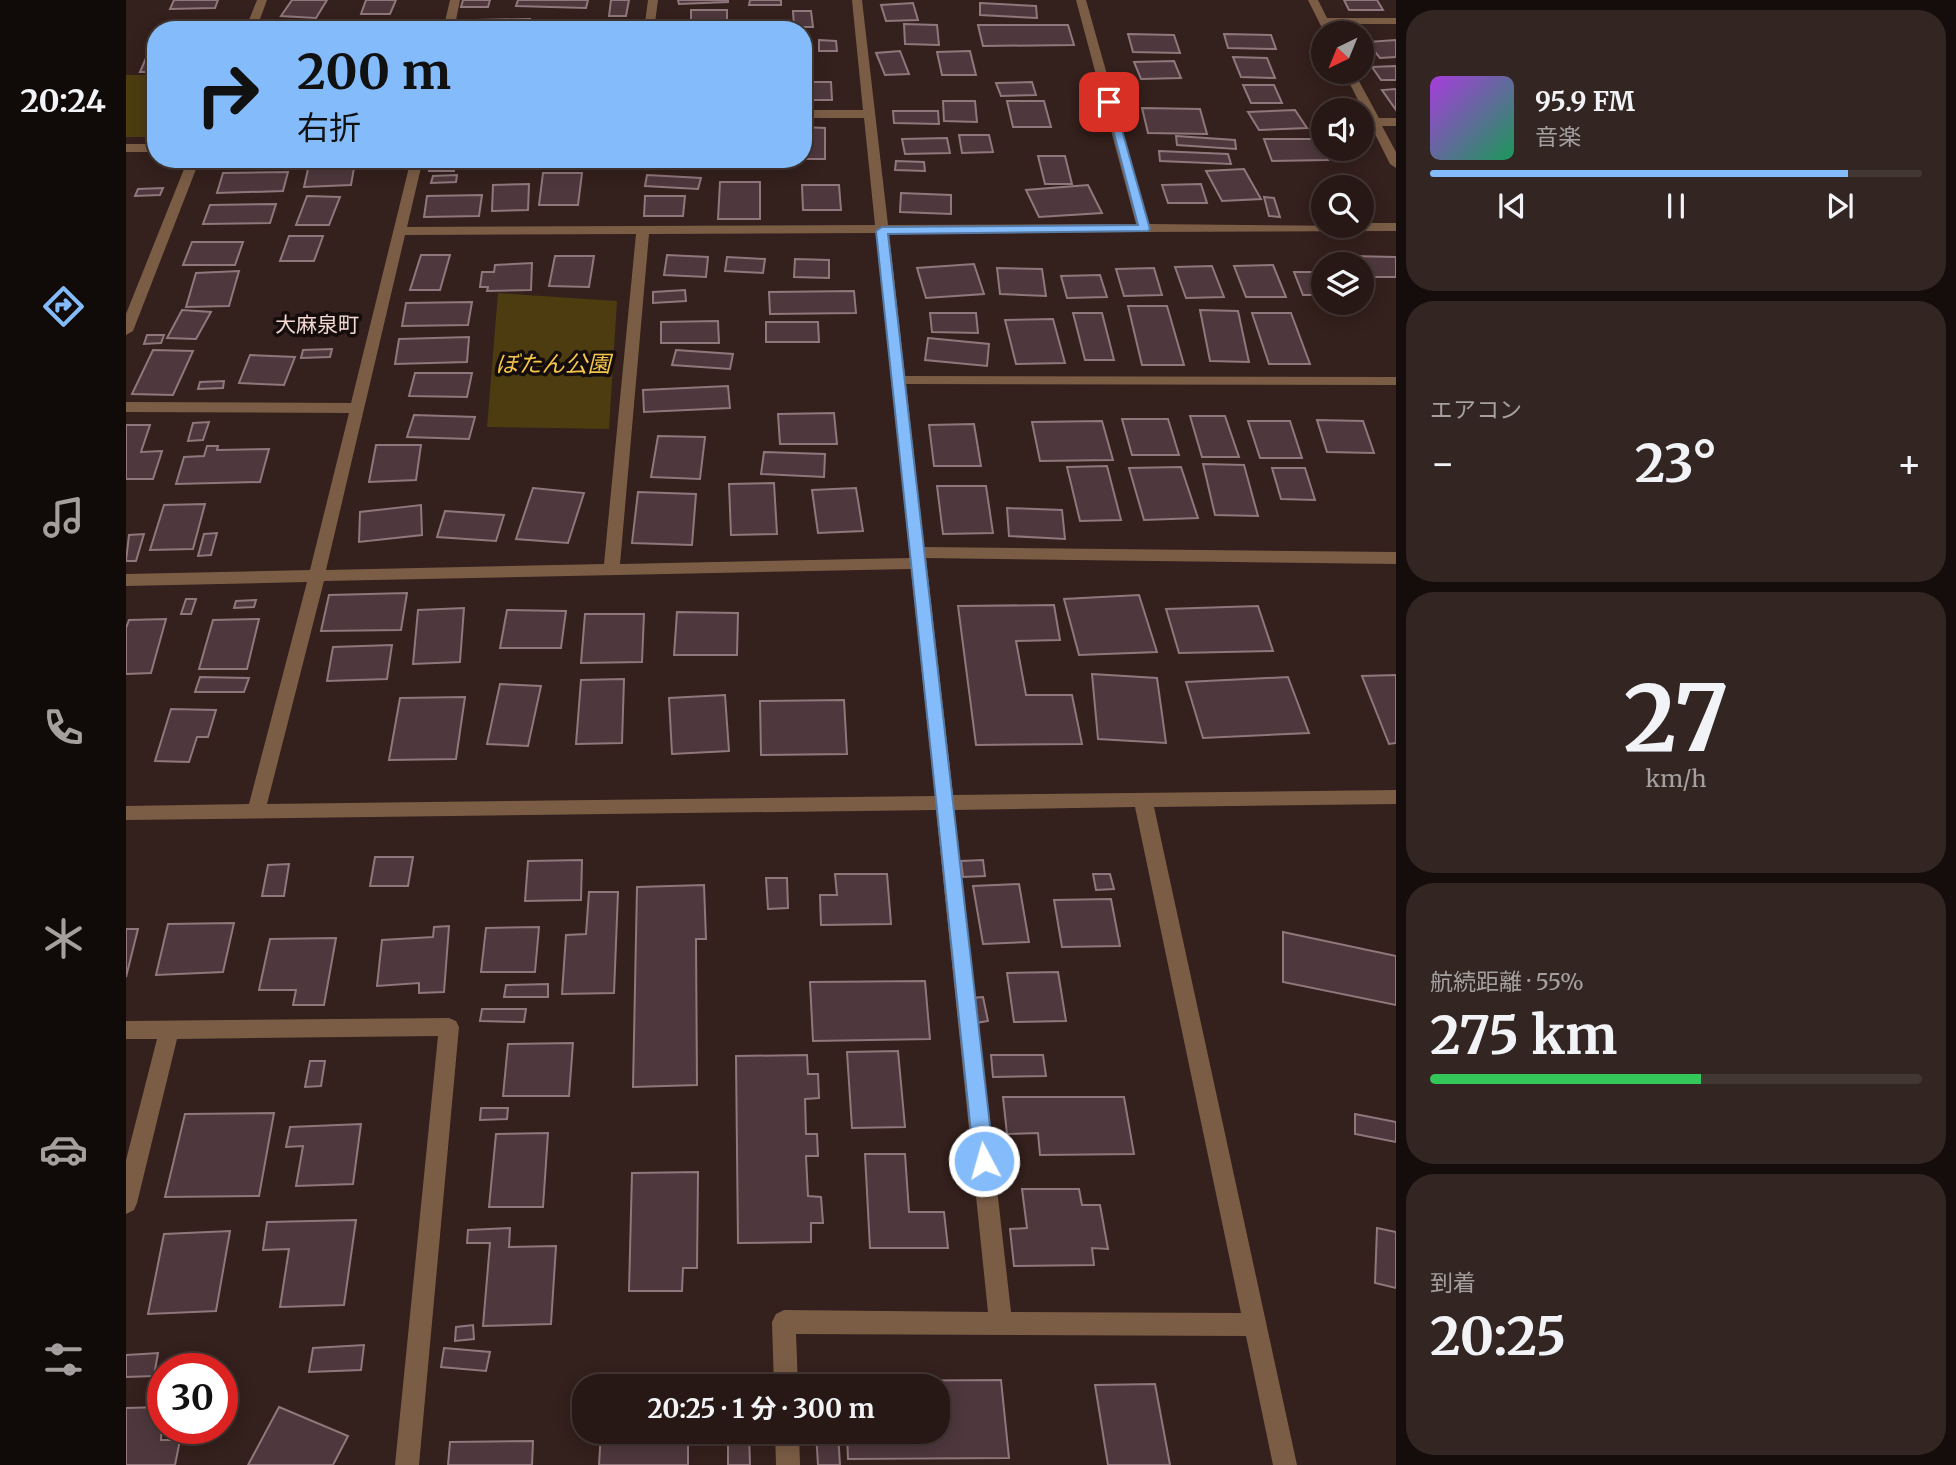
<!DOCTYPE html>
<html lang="ja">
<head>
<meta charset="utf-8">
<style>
	:root { --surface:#271815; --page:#332522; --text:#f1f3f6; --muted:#a4a0a0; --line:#433734; --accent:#84bcfb }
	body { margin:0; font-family:Merriweather,"Noto Sans JP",serif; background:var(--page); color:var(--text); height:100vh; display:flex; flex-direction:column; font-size:26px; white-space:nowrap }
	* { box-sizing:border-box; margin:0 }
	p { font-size:23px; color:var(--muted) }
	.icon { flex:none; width:38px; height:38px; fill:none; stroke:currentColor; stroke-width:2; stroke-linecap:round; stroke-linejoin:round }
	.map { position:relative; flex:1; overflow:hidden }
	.drawer { display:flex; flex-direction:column; gap:10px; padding:10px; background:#150d0c; width:560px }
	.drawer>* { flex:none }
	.banner { position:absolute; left:21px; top:21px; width:665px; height:147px; border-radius:28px; box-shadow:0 4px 18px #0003,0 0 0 2px var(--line); background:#84bcfb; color:#111; overflow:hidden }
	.needle { width:46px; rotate:223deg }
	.fabs { position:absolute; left:1185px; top:21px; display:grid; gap:14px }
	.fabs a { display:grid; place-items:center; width:63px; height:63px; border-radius:50%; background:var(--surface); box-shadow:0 4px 18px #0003,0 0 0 2px var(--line); font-size:35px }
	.speed { position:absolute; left:21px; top:1353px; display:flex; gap:14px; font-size:35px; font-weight:700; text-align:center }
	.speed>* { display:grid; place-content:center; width:91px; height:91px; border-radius:50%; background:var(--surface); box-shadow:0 4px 18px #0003,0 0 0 2px var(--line); line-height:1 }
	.speed .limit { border:10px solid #d22; background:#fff; color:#111 }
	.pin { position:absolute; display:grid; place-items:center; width:60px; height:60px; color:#fff; margin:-30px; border-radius:14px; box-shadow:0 4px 10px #0006 }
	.me { position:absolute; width:77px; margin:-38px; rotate:354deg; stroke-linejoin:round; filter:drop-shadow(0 0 5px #0008) }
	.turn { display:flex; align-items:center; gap:24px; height:147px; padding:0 35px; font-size:32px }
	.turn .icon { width:91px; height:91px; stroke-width:2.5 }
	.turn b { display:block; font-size:49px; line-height:60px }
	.big { font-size:52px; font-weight:700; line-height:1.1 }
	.drawer .tile { flex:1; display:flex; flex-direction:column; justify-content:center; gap:10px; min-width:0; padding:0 24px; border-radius:28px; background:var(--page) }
	.drawer .dial { align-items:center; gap:0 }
	.dial b { font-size:91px; line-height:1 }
	.song { display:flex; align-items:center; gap:21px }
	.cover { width:84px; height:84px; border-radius:10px; background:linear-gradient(135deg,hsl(280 70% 55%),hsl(150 70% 35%)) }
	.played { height:7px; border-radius:4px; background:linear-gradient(90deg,var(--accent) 85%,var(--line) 85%) }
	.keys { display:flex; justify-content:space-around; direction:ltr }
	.heat { display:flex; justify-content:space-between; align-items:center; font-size:38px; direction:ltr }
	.charge { height:10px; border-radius:5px; background:linear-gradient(90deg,#34c759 55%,var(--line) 0) }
	.trip { position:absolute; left:446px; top:1374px; width:378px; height:70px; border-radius:28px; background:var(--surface); box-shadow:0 4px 18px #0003,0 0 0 2px var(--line); font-weight:700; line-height:70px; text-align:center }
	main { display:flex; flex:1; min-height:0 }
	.tab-bar { display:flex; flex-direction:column; width:126px; justify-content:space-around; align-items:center; background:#100a08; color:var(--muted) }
	.tab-bar .icon { width:49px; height:49px }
	.tab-bar .selected { color:var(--accent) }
	.tab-bar b { font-size:32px; color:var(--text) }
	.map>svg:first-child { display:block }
</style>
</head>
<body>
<main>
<nav class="tab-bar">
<b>20:24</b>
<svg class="icon selected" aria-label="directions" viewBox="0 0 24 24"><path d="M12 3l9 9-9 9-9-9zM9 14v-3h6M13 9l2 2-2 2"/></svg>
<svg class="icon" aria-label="music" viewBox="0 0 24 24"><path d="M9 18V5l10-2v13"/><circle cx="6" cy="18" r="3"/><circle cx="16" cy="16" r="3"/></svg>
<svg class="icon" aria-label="phone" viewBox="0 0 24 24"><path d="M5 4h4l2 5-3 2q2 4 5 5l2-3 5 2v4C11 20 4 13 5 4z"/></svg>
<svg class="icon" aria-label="climate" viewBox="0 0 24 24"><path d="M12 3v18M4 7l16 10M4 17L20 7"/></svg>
<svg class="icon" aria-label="car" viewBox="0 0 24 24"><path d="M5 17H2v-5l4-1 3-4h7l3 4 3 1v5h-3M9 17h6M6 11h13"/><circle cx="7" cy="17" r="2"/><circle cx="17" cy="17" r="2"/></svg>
<svg class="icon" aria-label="filters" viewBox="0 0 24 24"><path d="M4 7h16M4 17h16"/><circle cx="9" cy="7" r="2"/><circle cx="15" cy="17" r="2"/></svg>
</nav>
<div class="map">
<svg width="1270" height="1465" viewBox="0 0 1270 1465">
	<rect width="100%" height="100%" fill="#34201c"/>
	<g fill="#4c3c10">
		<path d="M30,75V137H0V75Z"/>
		<path d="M372,293L491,301L483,429L361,427Z"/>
	</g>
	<g fill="#4e383d" stroke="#90777c" stroke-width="2">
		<path d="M48,0H92L89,8L44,9Z"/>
		<path d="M166,0H201L190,18L155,16Z"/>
		<path d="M240,0H270L264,14H235Z"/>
		<path d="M337,0H364L362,7H335Z"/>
		<path d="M392,0H462L460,8L390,6Z"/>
		<path d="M485,0H503L500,16H483Z"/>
		<path d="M552,0H602V2L553,4Z"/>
		<path d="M624,0H655V5H623Z"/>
		<path d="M1218,0H1251L1257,10H1223Z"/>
		<path d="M787,3L792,20L760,21L755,5Z"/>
		<path d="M854,3L910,6L911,18L854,15Z"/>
		<rect x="565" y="10" width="36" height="16"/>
		<path d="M667,11H685L687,27H668Z"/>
		<path d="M404,19L403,27L349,28L350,20Z"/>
		<path d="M433,21L479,22L477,30H430Z"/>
		<path d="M271,24L269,30H230L232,25Z"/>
		<path d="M778,24L811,25L813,45L779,44Z"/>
		<path d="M852,25H942L948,45L857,46Z"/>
		<path d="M1002,34L1048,35L1054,53L1007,52Z"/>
		<path d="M1098,34L1145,35L1150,49L1102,48Z"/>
		<path d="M693,40L710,41L711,51H693Z"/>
		<path d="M1270,40V57L1254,58L1241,42Z"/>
		<path d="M23,51H30V72H14Z"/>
		<path d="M774,51L783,74L759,75L750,53Z"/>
		<path d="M844,51L850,75H816L811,52Z"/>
		<path d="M1107,57L1141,58L1149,78L1115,77Z"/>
		<path d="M1048,61L1055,78L1015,79L1008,62Z"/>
		<path d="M1270,66V80H1255L1246,67Z"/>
		<path d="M677,82H705L706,100H677Z"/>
		<path d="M906,82L910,95L875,96L870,83Z"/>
		<path d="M1117,85H1148L1156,103H1125Z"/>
		<path d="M1270,89V110L1256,90Z"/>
		<path d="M817,101H849L851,122L818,121Z"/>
		<path d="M881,101H918L925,127H887Z"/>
		<path d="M1016,108L1074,109L1081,134L1022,133Z"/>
		<path d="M1169,110L1181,128L1133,130L1122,112Z"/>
		<path d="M767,111H812L813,124L768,123Z"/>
		<path d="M677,127L699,128V159H677Z"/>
		<path d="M833,135H863L867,152L836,153Z"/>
		<path d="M1050,136L1109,140L1110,149L1051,145Z"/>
		<path d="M821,138L824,153L779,154L776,139Z"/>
		<path d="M1138,139H1193L1202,160L1146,161Z"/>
		<path d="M1033,151L1102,154L1105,164L1034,161Z"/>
		<path d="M912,156H939L946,184H919Z"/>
		<path d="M349,159H402L400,167H348Z"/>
		<path d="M471,159H509L508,166L470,165Z"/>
		<rect x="593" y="159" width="51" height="6"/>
		<path d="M305,160H329L328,171H303Z"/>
		<path d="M770,161L798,162L799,171L769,170Z"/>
		<path d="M228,168L225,185L178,187L182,169Z"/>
		<path d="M1118,169L1135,199L1096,201L1080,171Z"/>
		<path d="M162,172L157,191L91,193L97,173Z"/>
		<path d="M417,173H456L452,205H413Z"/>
		<path d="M331,175L330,182L305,183L307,176Z"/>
		<path d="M521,175L575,178L572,189L519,186Z"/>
		<path d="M594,182H634V219H592Z"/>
		<path d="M403,184L402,210L366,211L367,185Z"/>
		<path d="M1075,184L1081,203H1042L1036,185Z"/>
		<path d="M676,185H713L715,210H677Z"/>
		<path d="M962,185L976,213L913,217L900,190Z"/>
		<path d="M37,188L34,195L9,196L12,189Z"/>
		<path d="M775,193L825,195V214L774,212Z"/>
		<path d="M356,195L353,216L298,217L301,196Z"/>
		<path d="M181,196L214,197L203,225H170Z"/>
		<path d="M519,196H559L557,216H518Z"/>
		<path d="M1138,197L1148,198L1154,217L1143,216Z"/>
		<path d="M150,204L144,223L77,224L84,205Z"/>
		<path d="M163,236H197L188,261H154Z"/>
		<path d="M66,242H117L109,265H57Z"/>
		<path d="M295,255H324L314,290H284Z"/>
		<path d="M541,255L582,257L580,277L538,275Z"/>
		<path d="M429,256H468L463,287L423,286Z"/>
		<path d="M1225,256L1270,257V277H1236V264H1228Z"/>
		<path d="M601,257L639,259L637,273L599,271Z"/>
		<path d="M669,259L703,260V278L668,277Z"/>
		<path d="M406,263L405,290L361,291L362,287H354L356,272H368L369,265Z"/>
		<path d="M848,264L858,294L800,298L791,268Z"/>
		<path d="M1147,265L1160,297H1120L1108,266Z"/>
		<path d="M1086,266L1098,297L1060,298L1049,267Z"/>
		<path d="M871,268L916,269L920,296L874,294Z"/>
		<path d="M1028,268L1036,295L998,296L990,269Z"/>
		<path d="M113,271L103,306L60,307L70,273Z"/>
		<path d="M1168,272H1197V295H1177Z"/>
		<path d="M974,275L981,297L941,298L935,276Z"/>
		<path d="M559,290L560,301L527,303V292Z"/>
		<path d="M728,291L730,313L644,314L643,292Z"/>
		<path d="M346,302L342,325L276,326L280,303Z"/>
		<path d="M1002,306H1041L1058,365H1016Z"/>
		<path d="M56,310L85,312L70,339L41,338Z"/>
		<path d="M1074,310L1112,311L1123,362L1084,361Z"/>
		<path d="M804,313H850L852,333L806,332Z"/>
		<path d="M947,313H976L988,360H959Z"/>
		<path d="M1126,313H1165L1184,364H1143Z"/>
		<path d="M927,319L939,363L890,364L879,320Z"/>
		<path d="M592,321L593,343H535V322Z"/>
		<path d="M640,322H692L693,342H640Z"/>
		<path d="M21,335H38L35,343L18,344Z"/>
		<path d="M343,337L341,362L269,364L273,339Z"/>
		<path d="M802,338L863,344L861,366L799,360Z"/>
		<path d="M206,349L204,357L175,358L177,350Z"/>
		<path d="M27,350L67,351L47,395L6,394Z"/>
		<path d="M550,350L607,354L604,369L546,365Z"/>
		<path d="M124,355L169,357L158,385L113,383Z"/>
		<path d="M289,373H346L341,397L283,396Z"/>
		<path d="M98,381L97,388L72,389L74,382Z"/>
		<path d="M602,386L604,408L518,412L517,390Z"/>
		<path d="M708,413L711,444H654L652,414Z"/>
		<path d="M288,415L349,417L343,439L281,437Z"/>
		<path d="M1064,416H1099L1113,457H1076Z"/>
		<path d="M996,419H1042L1053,455H1006Z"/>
		<path d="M1191,420L1237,421L1248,453L1201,452Z"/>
		<path d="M976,421L987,460L914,461L906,422Z"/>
		<path d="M1122,421H1164L1176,458H1134Z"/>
		<path d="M83,422L77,440L62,441L67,423Z"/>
		<path d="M848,424L855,466H808L803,425Z"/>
		<path d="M0,425H24L15,452L36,451L27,479H0Z"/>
		<path d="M532,436L579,437L574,479L525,477Z"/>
		<path d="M250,445H295L290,480L243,482Z"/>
		<path d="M81,446H92L91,450L143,449L134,482L50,484L58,457L78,456Z"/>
		<path d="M638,452L699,454L698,477L635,474Z"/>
		<path d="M1077,464L1118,465L1132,516L1089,515Z"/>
		<path d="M981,466L995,520L954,521L941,467Z"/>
		<path d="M1055,467L1072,518L1018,520L1003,468Z"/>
		<path d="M1146,468H1179L1189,500L1155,499Z"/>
		<path d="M648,483L651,534L605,535L603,484Z"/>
		<path d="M811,486H860L867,533L817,534Z"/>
		<path d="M407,488L458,493L442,543L390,539Z"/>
		<path d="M730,488L737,531L692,533L686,490Z"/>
		<path d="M512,492L570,494L566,545L506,543Z"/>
		<path d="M79,504L67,549L24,550L38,505Z"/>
		<path d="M295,505L296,535L233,542L234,512Z"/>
		<path d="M881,508L936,510L939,539L883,536Z"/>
		<path d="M319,511L378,515L370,541L311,537Z"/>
		<path d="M91,533L85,555L72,556L78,534Z"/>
		<path d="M18,534L10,561H0L3,535Z"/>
		<path d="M281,593L275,630L195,631L203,595Z"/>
		<path d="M1013,595L1031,652L953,655L938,599Z"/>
		<path d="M60,599H70L65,614H55Z"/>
		<path d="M130,600L128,607L108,608L110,601Z"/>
		<path d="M928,605L934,640L890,641L900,695H946L956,744L850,745L832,606Z"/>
		<path d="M1132,606L1147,651L1053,653L1040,609Z"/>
		<path d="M338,608L334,662L287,664L292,610Z"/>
		<path d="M381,610L440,611L435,648H374Z"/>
		<path d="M551,612L612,613L611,655H548Z"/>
		<path d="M459,614H518L516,662L455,663Z"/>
		<path d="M40,619L25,673L0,674V628L3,620Z"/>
		<path d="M133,619L121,669H73L87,620Z"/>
		<path d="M266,645L261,679L201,681L207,647Z"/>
		<path d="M966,674L1031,678L1040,743L972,739Z"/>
		<path d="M1270,675V743L1263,744L1236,676Z"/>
		<path d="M74,677L123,678L118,692H69Z"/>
		<path d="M1162,677L1183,733L1077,738L1060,682Z"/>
		<path d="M498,679L496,743L450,744L455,680Z"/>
		<path d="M374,684L415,686L402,746L361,744Z"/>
		<path d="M599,695L603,751L546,754L543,698Z"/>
		<path d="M339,697L330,759L263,760L274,698Z"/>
		<path d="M718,700L721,754L635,755L634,701Z"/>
		<path d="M45,709L90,710L82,737H71L63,762L29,761Z"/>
		<path d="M249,857H287L282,886H244Z"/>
		<path d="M456,860L455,900L399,901L402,861Z"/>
		<path d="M857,860L859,876L837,877L835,861Z"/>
		<path d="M163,864L158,896H136L142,865Z"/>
		<path d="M709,874H761L765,924L695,925L694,895H711Z"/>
		<path d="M967,874H984L988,889L970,890Z"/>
		<path d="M640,878H661L662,908L642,909Z"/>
		<path d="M893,884L903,942L857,944L847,886Z"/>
		<path d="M578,885L580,939H570L571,1085L507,1087L511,887Z"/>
		<path d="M463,892H492L488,993L436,994L440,935L460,934Z"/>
		<path d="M985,899L994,946L936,947L928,900Z"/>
		<path d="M108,923L97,972L30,975L42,924Z"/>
		<path d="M323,926L318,992L293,993V983L251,986L256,940L307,937L308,927Z"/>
		<path d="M413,927L409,972H355L360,928Z"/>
		<path d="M0,929H12L0,977Z"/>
		<path d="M1157,932L1270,956V1005L1157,982Z"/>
		<path d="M210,938L198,1005H167L170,990H133L144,939Z"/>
		<path d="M932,972L940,1021L888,1022L881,973Z"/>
		<path d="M799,981L804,1039L687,1041L684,982Z"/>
		<path d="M422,984V997H378L380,985Z"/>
		<path d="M857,997L862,1021L850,1023L845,998Z"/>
		<path d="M356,1009H400L398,1022L354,1021Z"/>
		<path d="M447,1043L443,1096H377L382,1044Z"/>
		<path d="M772,1051L779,1127L726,1128L721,1052Z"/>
		<path d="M681,1055L682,1074H692L693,1098L679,1099L680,1134H691L692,1156H680L682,1196L695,1197L697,1223H685V1242L612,1243L610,1056Z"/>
		<path d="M865,1055H917L920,1076L867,1077Z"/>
		<path d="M184,1061H199L195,1086L179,1087Z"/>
		<path d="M877,1097H998L1008,1154L914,1155L912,1133L881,1134Z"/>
		<path d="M355,1108H382L381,1119L354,1120Z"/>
		<path d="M148,1113L133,1196L39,1197L59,1114Z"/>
		<path d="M1229,1114L1270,1122V1142L1229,1134Z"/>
		<path d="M235,1124L227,1184L170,1186L177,1146L160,1147L164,1127Z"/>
		<path d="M422,1133L417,1207H363L370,1134Z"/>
		<path d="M739,1154H779L783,1212H818L822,1248H744Z"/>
		<path d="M572,1172L571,1268H557L556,1291H503L506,1173Z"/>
		<path d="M896,1189H953L956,1205H974L982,1249L966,1248L968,1265L888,1266L884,1229L901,1228Z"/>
		<path d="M230,1220L218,1305L154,1307L163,1249L137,1250L141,1222Z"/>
		<path d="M384,1228L383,1247L430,1246L425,1324L357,1326L364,1243H341L342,1230Z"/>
		<path d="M1251,1228L1270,1232V1288L1249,1283Z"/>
		<path d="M104,1231L90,1311L22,1314L38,1234Z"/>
		<path d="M347,1325L348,1339L329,1341L330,1327Z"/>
		<path d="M238,1345L235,1370L183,1372L187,1348Z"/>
		<path d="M318,1348L364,1352L360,1371L315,1367Z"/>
		<path d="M32,1353L28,1376L0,1377V1355Z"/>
		<path d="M875,1380L883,1458L722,1459L721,1432H812V1386H719V1381Z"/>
		<path d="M1029,1384L1044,1465H982L969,1385Z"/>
		<path d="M37,1407L35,1440H54L49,1465H0V1408Z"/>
		<path d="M153,1407L222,1436L207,1465H122Z"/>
		<path d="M475,1432H562V1465H473Z"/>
		<path d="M602,1432H623L624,1465H602Z"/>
		<path d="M690,1432H712L714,1465H692Z"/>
		<path d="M407,1441L406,1465H322L324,1442Z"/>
	</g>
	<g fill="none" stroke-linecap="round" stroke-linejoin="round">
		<g fill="#7b5d46" fill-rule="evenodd">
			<path d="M131,0H141L130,30H119Z"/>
			<path d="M324,0H334L328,30H317Z"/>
			<path d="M522,0H532L528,30H518Z"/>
			<path d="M726,0H736L762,225L1010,224L950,0H960L1023,224L1236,226V223H1270V231L763,233L779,376L1270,377V385L780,384L798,547L1270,552V564L800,558L827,795L1270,790V804L1028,807L1171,1465H1147L1120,1336L670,1334L672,1386H648L646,1322L650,1314L658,1310L862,1312L810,810L0,820V806L123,804L181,582L0,586V574L184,570L223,413L0,412V402L225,403L285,159H297L281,227L749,225L738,118H677V110H737ZM750,233L784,558L494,564L523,234ZM510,234L478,564L200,570L279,235ZM785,569L809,796L141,804L198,581ZM1009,807L1115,1313L885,1312L828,810Z"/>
			<path d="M1182,0H1192L1201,18H1270V24H1205L1206,32H1198Z"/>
			<path d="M1218,72H1228L1253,118H1270V126H1256L1270,152V168L1264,164Z"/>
			<rect x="0" y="144" width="30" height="8"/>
			<path d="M62,159H74L7,331L0,335V314Z"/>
			<path d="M323,1018L330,1021L333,1027L293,1465H269L312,1036L51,1039L11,1203L8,1210L0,1214V1160L31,1039H0V1021Z"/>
			<path d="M649,1432H673L674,1465H650Z"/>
		</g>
	</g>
	<path fill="#84bcfb" stroke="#567aa3" stroke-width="2" d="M979,99L988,102L1024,229L1022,231L762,234L868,1161L865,1167L858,1170L851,1167L848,1161L750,231L756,227L1012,225Z"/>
	<g text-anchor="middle" stroke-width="7" stroke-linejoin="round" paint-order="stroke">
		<g font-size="21" fill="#f4d9d3" stroke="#150d0b">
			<text x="191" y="332">大麻泉町</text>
		</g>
		<g font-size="23" font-style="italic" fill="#f5c649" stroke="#150d0b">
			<text x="427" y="372">ぼたん公園</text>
		</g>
	</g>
</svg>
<div class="fabs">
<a><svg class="needle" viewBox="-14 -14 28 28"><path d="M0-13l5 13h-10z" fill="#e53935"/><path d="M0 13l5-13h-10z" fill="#a4a0a0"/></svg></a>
<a><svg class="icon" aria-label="sound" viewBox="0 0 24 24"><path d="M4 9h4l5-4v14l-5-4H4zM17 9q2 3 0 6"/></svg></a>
<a><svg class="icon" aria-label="search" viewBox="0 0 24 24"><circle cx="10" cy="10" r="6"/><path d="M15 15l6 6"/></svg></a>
<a><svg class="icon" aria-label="layers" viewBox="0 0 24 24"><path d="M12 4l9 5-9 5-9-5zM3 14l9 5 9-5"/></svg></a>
</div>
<div class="speed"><div class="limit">30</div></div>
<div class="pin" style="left:983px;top:102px;background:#d93025"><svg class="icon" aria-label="arrive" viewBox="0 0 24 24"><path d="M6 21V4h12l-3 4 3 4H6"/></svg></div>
<svg class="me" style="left:858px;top:1161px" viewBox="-20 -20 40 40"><circle r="17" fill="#84bcfb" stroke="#fff" stroke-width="3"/><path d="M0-11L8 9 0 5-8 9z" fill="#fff"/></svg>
<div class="trip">20:25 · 1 分 · 300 m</div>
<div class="banner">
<div class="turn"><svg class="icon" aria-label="right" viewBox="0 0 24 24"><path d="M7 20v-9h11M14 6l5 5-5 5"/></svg><div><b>200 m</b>右折</div></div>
</div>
</div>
<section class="drawer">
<div class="tile">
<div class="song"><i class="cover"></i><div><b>95.9 FM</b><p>音楽</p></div></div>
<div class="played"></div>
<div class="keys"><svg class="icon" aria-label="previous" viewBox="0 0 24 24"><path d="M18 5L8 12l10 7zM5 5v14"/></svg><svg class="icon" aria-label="pause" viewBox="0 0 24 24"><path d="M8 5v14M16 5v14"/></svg><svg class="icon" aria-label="next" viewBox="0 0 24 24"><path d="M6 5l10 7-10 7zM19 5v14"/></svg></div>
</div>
<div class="tile"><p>エアコン</p>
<div class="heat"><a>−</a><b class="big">23°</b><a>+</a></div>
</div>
<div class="tile dial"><b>27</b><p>km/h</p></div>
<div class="tile"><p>航続距離 · 55%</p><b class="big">275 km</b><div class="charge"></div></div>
<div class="tile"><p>到着</p><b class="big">20:25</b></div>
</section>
</main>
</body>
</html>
